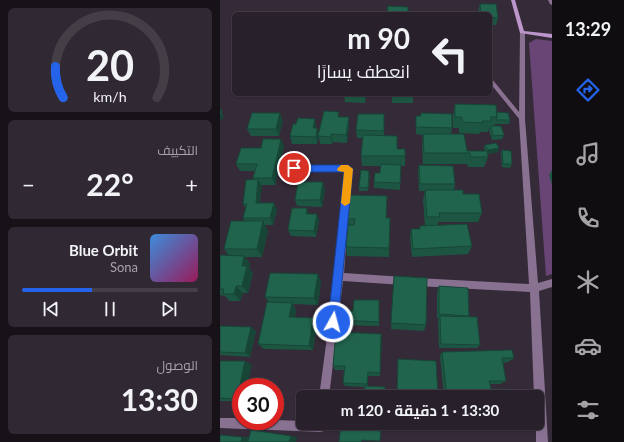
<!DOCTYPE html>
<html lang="ar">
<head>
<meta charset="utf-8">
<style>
	:root { --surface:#28202a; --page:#302832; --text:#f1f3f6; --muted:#a5a3a8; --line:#443e47; --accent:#2563eb }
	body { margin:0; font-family:Lato,Cairo,sans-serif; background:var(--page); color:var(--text); direction:rtl; height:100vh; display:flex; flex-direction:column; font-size:15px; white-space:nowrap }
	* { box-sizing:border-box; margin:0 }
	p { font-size:13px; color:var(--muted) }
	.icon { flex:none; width:22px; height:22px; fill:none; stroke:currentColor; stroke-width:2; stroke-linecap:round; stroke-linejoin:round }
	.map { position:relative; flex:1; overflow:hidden; direction:ltr }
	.sheet { display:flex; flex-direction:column; gap:8px; padding:8px; background:#161217; width:220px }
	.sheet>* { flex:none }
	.top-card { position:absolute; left:12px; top:12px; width:260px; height:84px; border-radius:6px; box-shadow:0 1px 3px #0004,0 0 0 1px var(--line); direction:rtl; background:#28202a; color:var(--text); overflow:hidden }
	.speed { position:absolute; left:12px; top:378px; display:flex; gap:8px; font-size:20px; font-weight:700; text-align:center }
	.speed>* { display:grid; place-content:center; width:52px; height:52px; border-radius:50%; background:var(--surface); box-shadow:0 1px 3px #0004,0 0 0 1px var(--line); line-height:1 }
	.speed .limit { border:6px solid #d22; background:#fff; color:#111 }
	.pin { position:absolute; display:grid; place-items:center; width:34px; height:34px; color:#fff; margin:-17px; border:2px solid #fff; border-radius:50%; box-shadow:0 1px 4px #0007 }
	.me { position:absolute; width:44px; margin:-22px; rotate:7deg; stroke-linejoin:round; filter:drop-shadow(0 0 3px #0008) }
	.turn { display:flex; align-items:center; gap:14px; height:84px; padding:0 16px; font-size:18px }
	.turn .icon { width:52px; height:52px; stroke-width:2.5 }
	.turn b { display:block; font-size:28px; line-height:34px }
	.big { font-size:30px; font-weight:700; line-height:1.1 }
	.sheet .widget { flex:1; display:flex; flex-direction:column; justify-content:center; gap:6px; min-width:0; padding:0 14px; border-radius:6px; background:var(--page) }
	.sheet .dial { align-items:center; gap:0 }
	.dial svg { height:104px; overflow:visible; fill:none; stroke:var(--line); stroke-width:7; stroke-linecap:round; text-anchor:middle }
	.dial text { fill:var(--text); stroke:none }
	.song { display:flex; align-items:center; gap:12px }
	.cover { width:48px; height:48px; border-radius:6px; background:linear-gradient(135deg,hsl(210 70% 55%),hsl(330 70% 35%)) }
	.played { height:4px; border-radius:2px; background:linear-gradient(90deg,var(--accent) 40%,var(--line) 40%) }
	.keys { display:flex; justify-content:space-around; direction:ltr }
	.heat { display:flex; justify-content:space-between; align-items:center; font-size:22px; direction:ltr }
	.trip { position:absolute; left:76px; top:390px; width:248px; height:40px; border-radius:6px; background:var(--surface); box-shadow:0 1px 3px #0004,0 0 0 1px var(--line); font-weight:700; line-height:40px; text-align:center; direction:rtl }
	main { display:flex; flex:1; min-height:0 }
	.tabs { display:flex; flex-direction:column; width:72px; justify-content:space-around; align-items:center; background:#100d11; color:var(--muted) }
	.tabs .icon { width:28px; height:28px }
	.tabs .on { color:var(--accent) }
	.tabs b { font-size:18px; color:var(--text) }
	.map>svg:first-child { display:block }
</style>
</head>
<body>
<main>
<nav class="tabs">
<b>13:29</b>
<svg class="icon on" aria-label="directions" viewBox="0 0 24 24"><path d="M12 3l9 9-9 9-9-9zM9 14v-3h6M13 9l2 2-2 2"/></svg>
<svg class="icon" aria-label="music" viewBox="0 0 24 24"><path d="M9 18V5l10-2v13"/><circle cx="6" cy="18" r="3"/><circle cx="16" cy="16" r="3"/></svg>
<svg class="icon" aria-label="phone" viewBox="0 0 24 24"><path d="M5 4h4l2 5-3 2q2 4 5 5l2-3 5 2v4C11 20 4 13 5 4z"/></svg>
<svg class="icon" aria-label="climate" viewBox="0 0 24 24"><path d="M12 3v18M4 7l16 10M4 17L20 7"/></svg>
<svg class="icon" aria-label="car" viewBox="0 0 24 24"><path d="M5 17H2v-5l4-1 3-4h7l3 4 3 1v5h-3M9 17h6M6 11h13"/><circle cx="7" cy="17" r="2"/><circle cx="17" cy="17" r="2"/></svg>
<svg class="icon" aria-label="filters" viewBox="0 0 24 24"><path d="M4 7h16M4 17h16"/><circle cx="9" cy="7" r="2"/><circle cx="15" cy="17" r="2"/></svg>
</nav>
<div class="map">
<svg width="332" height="442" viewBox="0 0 332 442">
	<rect width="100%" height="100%" fill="#352a38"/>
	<path fill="#694576" d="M316,39L332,41V274L326,276L309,43Z"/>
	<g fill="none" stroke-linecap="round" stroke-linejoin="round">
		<path fill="#897192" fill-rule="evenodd" d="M270,79H272L304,118V120H300L270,83Z"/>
		<g fill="#897192" fill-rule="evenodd">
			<path d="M328,0H332V5L330,4Z"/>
			<path d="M300,31L305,32V119L318,283L332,279V287L319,291L328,442H316V423H317V397H314L310,292L197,286L194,285L193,282L194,279L197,278L309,284L299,119Z"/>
			<path d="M75,165L128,166L132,169L124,273L184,277L187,278L188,281L187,284L184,285L123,281L109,397H99L115,277L124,172L75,171L71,168Z"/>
			<path d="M0,418H21V421H55V420L83,421V423H106L104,431L100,432L0,428Z"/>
		</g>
		<path fill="#bc95ca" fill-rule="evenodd" d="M291,0H295L304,31L332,34V38L300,33Z"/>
	</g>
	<g fill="#1c5643">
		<path d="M260,4L278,18L276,25H270V14H259L258,12Z"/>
		<path d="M124,94H146L145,103L125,102Z"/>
		<rect x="172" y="94" width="21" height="9"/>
		<path d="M235,104L277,112L290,120L289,124H275L274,126L284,135L282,139L272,140L269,130L270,128H269L268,132H260L259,134L239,133V128H233V115Z"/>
		<path d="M201,113L232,128L231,134L247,151H265L264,148L265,145L278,152L267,154L268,157L264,167H248L247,164H203L202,145L203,135L196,134V116H200Z"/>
		<path d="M164,114V136L185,156V166H181L180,190L154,188V182L160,173L161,166H142L141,156L143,138H137L136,130Z"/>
		<path d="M63,121L59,136H31L27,129Z"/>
		<path d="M129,125L127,143L113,142L112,144H100L99,137L97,144H72L70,136L96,126V128H97L99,136Z"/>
		<path d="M64,146L55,185H41L40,203H54L57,210L53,225H45L48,231L42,257H25L30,264L29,268L33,273L28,293H23L20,301H10L5,296L0,295V255L9,256L4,249L25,221L23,218L26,208L23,204L34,179L33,178L35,171H20L16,164L41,148Z"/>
		<path d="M282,150L292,164L290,168L282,167L281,154Z"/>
		<path d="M199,165L235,184L234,190L243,194L262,213L258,222H218V225L252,246L248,254L192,257L190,238L191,229H199L200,226H205L203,200L205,191H199L198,172Z"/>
		<path d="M332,170V185L329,175Z"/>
		<path d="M150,174L148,191H139V187Z"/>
		<path d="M105,189L102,207L77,206L75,200Z"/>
		<path d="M87,208L89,214L99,220L96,237L71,236L68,230Z"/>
		<path d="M170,218L169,257L127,256L126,247L127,228H126L125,219Z"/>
		<path d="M174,276L206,325L204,331L171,329Z"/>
		<path d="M101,281L98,305L73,304L76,310L75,317L97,324L93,350L44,349L38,344L49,302L45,297Z"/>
		<path d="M219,286L249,316V317L260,345L257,348H219L218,320L219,318H217V292Z"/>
		<path d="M159,305V326L122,325L121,320L133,311Z"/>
		<path d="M0,326L36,331L30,357L0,355Z"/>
		<path d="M161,334L160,376H148V387L165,397L144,394L145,387L125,386L123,383L124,370H115L113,366Z"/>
		<path d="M222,352L294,358L288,362L283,363L286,381L280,384H270L271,389L287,397H224L220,356Z"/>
		<path d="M178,359L218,397H177Z"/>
		<path d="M0,361H25L32,365L21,387V401H0Z"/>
	</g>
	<g fill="#174637">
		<path d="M145,94H146L145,103Z"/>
		<path d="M1,109L2,113L4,118L0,120Z"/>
		<path d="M60,113L63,121L59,136L56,129Z"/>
		<path d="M129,117V125L127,143L126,135Z"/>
		<path d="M95,119L96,126L95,136L93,128Z"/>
		<path d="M97,128L99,136L97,144L96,137Z"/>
		<path d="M111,134L113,142L112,144L111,137Z"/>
		<path d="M61,139L64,146L55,185L52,178Z"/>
		<path d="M279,148L278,152L267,154L268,150Z"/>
		<path d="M38,179L42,186L39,209L36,203Z"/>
		<path d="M103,182L105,189L102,207L100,200Z"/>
		<path d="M54,203L57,210L53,225L50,218Z"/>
		<path d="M87,208L89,215L86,214Z"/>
		<path d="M97,214L99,220L96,237L94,231Z"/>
		<path d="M43,221L48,231L42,257L37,249Z"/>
		<path d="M24,256L30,264L29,268L33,273L28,293L22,286V266Z"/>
		<path d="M98,274L101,281L98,305L94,298Z"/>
		<path d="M16,286L23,293L20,301L14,294Z"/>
		<path d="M72,303L76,310L74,323L69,317Z"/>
		<path d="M93,318L97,324L93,350L89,346Z"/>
		<path d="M31,327L36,331L30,357L25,353Z"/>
		<path d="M161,334L162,340L160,376V373Z"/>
		<path d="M25,361L32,365L27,387H21V400L17,399Z"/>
		<path d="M148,372V387L147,384Z"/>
		<path d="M71,436L77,437L76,442H69Z"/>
		<path d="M22,437H30L29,442H21Z"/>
	</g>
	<g fill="#21644e" stroke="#174637">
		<path d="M260,4H276L278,18L270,17V14H261Z"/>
		<path d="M168,6L188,7V14H167Z"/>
		<rect x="124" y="94" width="21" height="1"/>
		<rect x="172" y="94" width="21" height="1"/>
		<path d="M235,104L276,105L277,117H271V121H262L263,123L242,122V117H235Z"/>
		<path d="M0,109H1L2,115H0Z"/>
		<path d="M104,111L119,112L118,117H129L126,135L111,134V137L98,136Z"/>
		<path d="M277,112L288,113L290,120H276L277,117Z"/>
		<path d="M32,113H60L56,129H27Z"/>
		<path d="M201,113L232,114V128L196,127V116H201Z"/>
		<path d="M138,114H164V131L136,130Z"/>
		<path d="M78,118L95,119L93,128H97L96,137L70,136L73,124H76Z"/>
		<path d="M271,126H281L284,135L273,136Z"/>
		<path d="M203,134H244L247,151H267L268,157H251L250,153H204Z"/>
		<path d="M143,135L177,136V149H185V156H141Z"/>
		<path d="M43,139H61L52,178H33L37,164H16L21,148H41Z"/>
		<path d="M276,143L279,148L268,150L265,145Z"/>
		<path d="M282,150L291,151L292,164H283Z"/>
		<path d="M161,164L181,165L180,183L154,182L155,173H160Z"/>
		<path d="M199,165L233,166L235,184H200Z"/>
		<path d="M141,170L149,171L148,188L139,187Z"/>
		<path d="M38,179L36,203H54L50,218H23L27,204H23L26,180Z"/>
		<path d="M78,182H103L100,200H75Z"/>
		<path d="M205,190H243V194H259L262,213H219L220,217H207Z"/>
		<path d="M127,195L167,196L166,218H170L169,248L126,247L128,225H134L135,219H125Z"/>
		<path d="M72,208H87L86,214H97L94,231L68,230Z"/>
		<path d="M11,221H43L37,249H4Z"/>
		<path d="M247,224L252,246L193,249L191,229H200V226Z"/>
		<path d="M0,255L24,256L22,266H27L22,286H16L14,294H3L4,289H0Z"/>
		<path d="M50,273L98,274L94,298L45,297Z"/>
		<path d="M174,276L207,278L206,325L171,323Z"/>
		<path d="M219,286L248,288L249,316L219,314Z"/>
		<path d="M134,300H159V322L121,320L122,310L133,311Z"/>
		<path d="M47,302L72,303L69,317L93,318L89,346L38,344Z"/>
		<path d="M220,316L257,317L260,345L221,344Z"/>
		<path d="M0,326L31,327L25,353L0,352Z"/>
		<path d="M116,332L161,334L160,373L148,372L147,384L123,383L125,366H113Z"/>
		<path d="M292,350L294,358H282L286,381H269L271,389H286L287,397H227L222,352Z"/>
		<path d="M178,359L216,361L218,397H177Z"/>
		<path d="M0,361H25L17,399L0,398Z"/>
		<path d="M145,386L165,387V397H124V393L144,394Z"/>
		<path d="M121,423H161L160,441L142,440L141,442H119Z"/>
		<path d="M31,430L71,436L69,442H28Z"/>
		<path d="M0,435L22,437L21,442H0Z"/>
	</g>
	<path fill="#2563eb" stroke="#184099" d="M74,165H128L133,169L118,322L117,326L113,328L109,326L108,322L124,172H74L70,168Z"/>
	<path fill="#f59e0b" d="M128,165L133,169L130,203L125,206L121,203L124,172L118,171L117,169L121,165Z"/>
</svg>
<div class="speed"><div class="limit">30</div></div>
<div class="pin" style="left:74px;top:168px;background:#d93025"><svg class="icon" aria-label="arrive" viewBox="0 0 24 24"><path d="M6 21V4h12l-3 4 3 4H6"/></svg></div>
<svg class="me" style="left:113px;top:322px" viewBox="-20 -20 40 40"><circle r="17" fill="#2563eb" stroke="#fff" stroke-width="3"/><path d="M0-11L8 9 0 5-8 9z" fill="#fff"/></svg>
<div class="trip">13:30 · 1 دقيقة · 120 m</div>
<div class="top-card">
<div class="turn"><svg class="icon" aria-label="left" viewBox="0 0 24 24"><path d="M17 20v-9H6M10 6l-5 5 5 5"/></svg><div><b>90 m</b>انعطف يسارًا</div></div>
</div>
</div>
<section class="sheet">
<div class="widget dial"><svg viewBox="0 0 100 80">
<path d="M14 69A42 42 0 1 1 86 69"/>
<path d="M14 69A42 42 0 0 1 8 45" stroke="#2563eb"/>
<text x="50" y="56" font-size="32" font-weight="700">20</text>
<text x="50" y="72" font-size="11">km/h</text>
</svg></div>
<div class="widget"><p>التكييف</p>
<div class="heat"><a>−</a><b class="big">22°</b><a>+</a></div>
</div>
<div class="widget">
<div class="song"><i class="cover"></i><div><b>Blue Orbit</b><p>Sona</p></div></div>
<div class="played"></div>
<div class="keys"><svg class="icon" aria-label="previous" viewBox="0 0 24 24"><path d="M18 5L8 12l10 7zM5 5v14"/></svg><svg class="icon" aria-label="pause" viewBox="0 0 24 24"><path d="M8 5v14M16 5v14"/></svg><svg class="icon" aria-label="next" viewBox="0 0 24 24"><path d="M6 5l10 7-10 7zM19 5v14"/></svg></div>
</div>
<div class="widget"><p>الوصول</p><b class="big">13:30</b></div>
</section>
</main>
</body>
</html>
